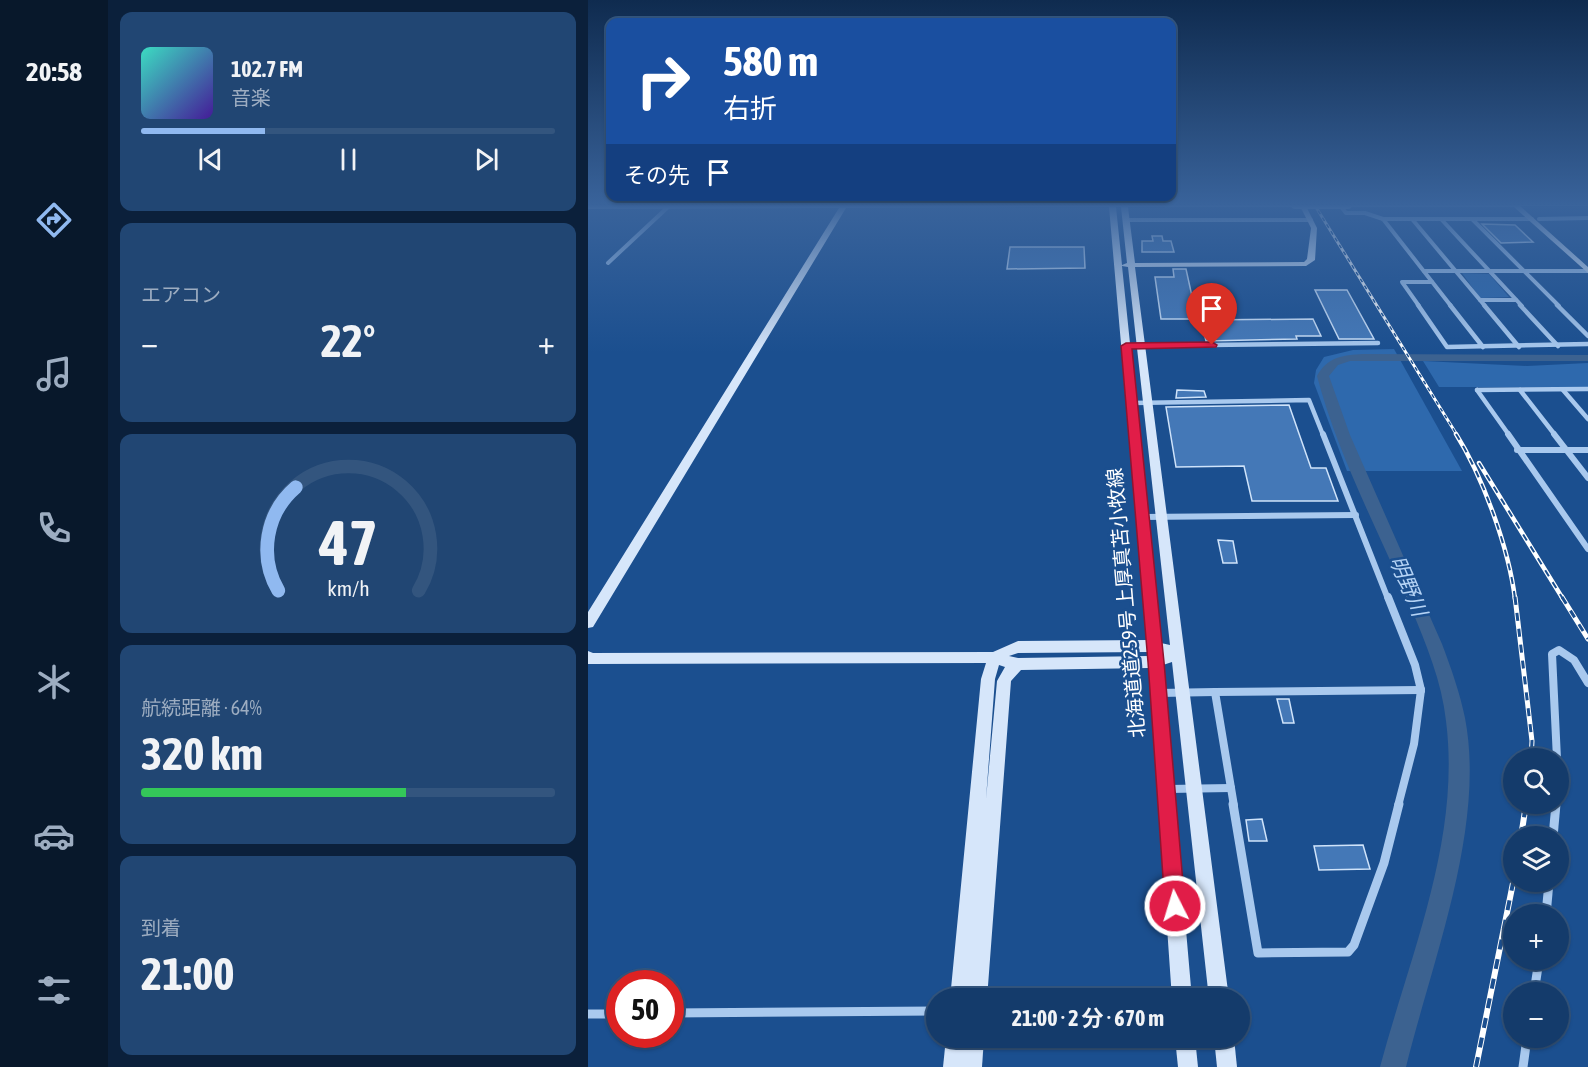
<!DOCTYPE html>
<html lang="ja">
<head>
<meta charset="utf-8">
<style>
	:root { --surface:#143b6b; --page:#214673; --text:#f1f3f6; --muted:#9dadc1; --line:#33557e; --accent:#90b9f0 }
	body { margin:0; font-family:"Asap Condensed","Noto Sans JP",sans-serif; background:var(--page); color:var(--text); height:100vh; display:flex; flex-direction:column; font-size:22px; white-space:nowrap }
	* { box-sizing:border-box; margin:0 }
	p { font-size:20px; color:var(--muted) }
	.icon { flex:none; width:33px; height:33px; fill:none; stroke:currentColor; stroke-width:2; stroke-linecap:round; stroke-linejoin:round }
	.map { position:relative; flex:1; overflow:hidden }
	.details { display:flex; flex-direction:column; gap:12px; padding:12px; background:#0b203b; width:480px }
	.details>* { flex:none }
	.banner { position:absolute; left:18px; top:18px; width:570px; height:183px; border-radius:12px; box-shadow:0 2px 4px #0004,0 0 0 2px var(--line); background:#1a4fa0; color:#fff; overflow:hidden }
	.tools { position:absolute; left:915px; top:748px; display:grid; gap:12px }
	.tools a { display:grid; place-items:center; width:66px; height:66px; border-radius:50%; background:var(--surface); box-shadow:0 2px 4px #0004,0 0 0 2px var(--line); font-size:30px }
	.speed { position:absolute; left:18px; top:970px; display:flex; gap:12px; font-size:30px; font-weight:700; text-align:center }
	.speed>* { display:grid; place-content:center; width:78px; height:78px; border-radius:50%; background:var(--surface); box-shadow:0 2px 4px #0004,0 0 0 2px var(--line); line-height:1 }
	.speed .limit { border:9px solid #d22; background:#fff; color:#111 }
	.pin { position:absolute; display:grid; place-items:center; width:51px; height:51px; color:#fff; margin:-62px -26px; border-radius:50% 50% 50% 0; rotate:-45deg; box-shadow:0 0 6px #0007 }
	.pin .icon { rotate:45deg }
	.me { position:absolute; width:66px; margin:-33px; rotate:355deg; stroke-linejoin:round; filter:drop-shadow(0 0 4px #0008) }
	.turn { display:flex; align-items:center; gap:21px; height:126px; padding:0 18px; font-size:27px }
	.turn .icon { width:78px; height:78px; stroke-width:2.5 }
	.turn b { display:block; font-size:42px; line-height:51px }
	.then { display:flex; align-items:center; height:57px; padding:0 18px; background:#0003; gap:12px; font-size:22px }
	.big { font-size:45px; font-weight:700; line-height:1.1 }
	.details .widget { flex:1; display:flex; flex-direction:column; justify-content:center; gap:9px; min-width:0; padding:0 21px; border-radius:12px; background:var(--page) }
	.details .dial { align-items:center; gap:0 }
	.dial svg { height:156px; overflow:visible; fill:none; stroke:var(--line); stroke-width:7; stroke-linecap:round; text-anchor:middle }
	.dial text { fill:var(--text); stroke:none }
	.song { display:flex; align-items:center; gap:18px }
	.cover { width:72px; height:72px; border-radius:9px; background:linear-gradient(135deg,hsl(170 70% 55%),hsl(260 70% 35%)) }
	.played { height:6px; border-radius:3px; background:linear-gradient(90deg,var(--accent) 30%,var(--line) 30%) }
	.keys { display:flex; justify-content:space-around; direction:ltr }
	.heat { display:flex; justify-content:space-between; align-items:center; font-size:33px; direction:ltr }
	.charge { height:9px; border-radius:4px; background:linear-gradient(90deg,#34c759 64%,var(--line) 0) }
	.trip { position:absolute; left:338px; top:988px; width:324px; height:60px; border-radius:30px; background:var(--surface); box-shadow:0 2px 4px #0004,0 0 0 2px var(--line); font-weight:700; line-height:60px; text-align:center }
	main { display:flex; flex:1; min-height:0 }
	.menu { display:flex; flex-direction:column; width:108px; justify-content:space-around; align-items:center; background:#08182b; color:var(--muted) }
	.menu .icon { width:42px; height:42px }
	.menu .active { color:var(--accent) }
	.menu b { font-size:27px; color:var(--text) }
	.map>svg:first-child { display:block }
</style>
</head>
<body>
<main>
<nav class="menu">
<b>20:58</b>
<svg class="icon active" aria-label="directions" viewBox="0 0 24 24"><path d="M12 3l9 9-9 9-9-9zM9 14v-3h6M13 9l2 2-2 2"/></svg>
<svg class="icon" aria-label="music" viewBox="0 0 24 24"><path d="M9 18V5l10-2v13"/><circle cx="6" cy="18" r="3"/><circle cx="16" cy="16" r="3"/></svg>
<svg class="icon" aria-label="phone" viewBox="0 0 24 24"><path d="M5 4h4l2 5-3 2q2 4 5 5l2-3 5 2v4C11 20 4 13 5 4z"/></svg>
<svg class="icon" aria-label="climate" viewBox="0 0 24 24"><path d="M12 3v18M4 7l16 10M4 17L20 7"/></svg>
<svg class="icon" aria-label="car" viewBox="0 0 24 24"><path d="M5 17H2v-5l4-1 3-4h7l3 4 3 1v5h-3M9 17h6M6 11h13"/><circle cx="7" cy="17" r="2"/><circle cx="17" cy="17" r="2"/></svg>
<svg class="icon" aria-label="filters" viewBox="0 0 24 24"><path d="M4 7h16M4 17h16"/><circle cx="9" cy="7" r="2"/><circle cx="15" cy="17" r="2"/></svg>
</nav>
<section class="details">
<div class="widget">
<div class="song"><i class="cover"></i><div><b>102.7 FM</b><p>音楽</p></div></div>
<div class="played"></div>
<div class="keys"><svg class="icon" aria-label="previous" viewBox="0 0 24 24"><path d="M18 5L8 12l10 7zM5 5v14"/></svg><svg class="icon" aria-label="pause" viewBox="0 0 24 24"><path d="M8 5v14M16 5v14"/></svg><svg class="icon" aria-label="next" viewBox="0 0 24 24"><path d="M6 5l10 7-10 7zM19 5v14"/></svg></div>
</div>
<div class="widget"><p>エアコン</p>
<div class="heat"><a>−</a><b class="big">22°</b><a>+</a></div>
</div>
<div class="widget dial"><svg viewBox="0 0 100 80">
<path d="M14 69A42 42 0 1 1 86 69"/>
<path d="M14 69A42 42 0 0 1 23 16" stroke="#90b9f0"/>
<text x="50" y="56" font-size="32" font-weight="700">47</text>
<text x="50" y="72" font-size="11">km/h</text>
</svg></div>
<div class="widget"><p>航続距離 · 64%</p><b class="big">320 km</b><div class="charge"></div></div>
<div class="widget"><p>到着</p><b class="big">21:00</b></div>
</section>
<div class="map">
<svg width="1000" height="1067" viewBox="0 0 1000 1067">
	<rect width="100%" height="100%" fill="#1b4f8f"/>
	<g fill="#2e69ad">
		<path d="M874,273L901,274L921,297L892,298Z"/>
		<path d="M806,349L874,471H759L726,383L728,370L736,357L765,350Z"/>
		<path d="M835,361L939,366L1000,363V387H851Z"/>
	</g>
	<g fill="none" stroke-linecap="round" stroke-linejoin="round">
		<path fill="#3c6290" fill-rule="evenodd" d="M775,354L1000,355V361H762L750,365L741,376L762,435L854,644C863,668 872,693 877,718C898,827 844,961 818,1067H792C822,955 873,839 858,721C854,682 838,644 823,608C791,532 750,456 729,376C739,357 755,355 775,354Z"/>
	</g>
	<g fill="#4478b7" stroke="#cfe3fa" stroke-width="1.5">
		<path d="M894,224L927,225L945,242L913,243Z"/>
		<path d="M564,236H574L575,241H583L586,252H554V241H565Z"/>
		<path d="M422,247H496L497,268L419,269Z"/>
		<path d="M585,269H598L609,319H573L567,277H586Z"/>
		<path d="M727,290H759L786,339H751Z"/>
		<path d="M725,319L733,336H708L709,339L618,341L613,320Z"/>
		<path d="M589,390L616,391L618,397L588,398Z"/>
		<path d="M701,405L723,468H738L750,501H664L656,466L588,467L578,407Z"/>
		<path d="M630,540L645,541L649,563H635Z"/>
		<path d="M689,699H701L706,723H695Z"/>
		<path d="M674,819L679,841H661L658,820Z"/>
		<path d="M775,845L782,869L731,870L726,846Z"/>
	</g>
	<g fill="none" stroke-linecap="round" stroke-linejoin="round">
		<g stroke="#a9c9ee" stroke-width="4">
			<path d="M751,204L758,213H777L795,219H944"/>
			<path d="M795,219L863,306"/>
			<path d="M824,219L897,306"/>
			<path d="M853,219L934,306"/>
			<path d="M884,219L971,306"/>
			<path d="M951,219L1000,218"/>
			<path d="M538,220H723"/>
			<path d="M20,263L80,207"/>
			<path d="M836,271H1000"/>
			<path d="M892,300H928"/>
			<path d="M831,306L814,282H844"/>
		</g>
		<g stroke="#a9c9ee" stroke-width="4.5">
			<path d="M830,305L859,347L1000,344"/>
			<path d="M862,305L895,347"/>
			<path d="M896,305L931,347"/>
			<path d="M932,305L970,346"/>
			<path d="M969,305L1000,336"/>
			<path d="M538,346L790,343"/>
			<path d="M889,390L921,435"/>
			<path d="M889,390L1000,389"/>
			<path d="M932,390L967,435"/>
			<path d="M975,390L1000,419"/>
			<path d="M544,403L721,400L735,435"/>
		</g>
		<g stroke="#a9c9ee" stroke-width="6">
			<path d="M735,434L800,599"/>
			<path d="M920,434L1000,549"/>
			<path d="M966,434L1000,478"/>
			<path d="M929,450H1000"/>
			<path d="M554,517L768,515"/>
		</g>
		<g stroke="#a9c9ee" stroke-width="8">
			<path d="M800,597L827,665L833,690"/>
			<path d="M571,693L627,692"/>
			<path d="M969,759L964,654L971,650L986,660L1000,683"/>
			<path d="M580,789L643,788"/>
			<path d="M646,806L627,692L833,690"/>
			<path d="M810,806L826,744L833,690"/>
		</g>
		<g stroke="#a9c9ee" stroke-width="9">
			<path d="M645,804L670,953L760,952L766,945L796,863L811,804"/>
			<path d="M965,837L968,804"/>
			<path d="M958,915L961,882"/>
			<path d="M946,993L951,960"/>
			<path d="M82,1013L348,1011"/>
			<path d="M0,1014H32"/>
			<path d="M935,1067L939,1038"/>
		</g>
		<g fill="#d6e6fa" fill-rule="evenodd">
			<path d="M254,204L710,205L707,207H540L547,263L716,262L719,259L723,228L711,204H717L729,228L727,260L718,266L547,267L641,999H621L584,662L575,665L604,999H584L561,668L433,670L423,681L399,999H362L393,679L398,663L0,664V651L5,653L405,652L430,641L559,640L521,207L258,208L5,627L0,628V612L251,208L0,209V205ZM528,207H533L539,263L534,265ZM534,266L540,267L582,645L573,643ZM560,652V656L430,658L421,656L430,653ZM411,665L417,667L409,681L398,799L407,679Z"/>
			<path d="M758,204H930L1000,267V273L926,207H760Z"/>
			<path d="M358,1038H396L394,1067H355Z"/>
			<path d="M587,1038H607L610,1067H590Z"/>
			<path d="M626,1038H646L649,1067H629Z"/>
		</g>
		<path fill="#fff" fill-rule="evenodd" d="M923,204H1000V206H927Z"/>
		<defs>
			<path id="rail-far3" d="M726,204L869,435"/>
			<g id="rail-far2">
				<path d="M868,434C895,477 921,549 927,599"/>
				<path d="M891,463L975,599"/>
			</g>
			<g id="rail-far1">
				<path d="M927,597L944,741L943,759"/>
				<path d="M974,597L1000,639"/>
			</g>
			<g id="rail">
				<path d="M933,837L938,804"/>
				<path d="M888,1067L926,878"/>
			</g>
		</defs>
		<use href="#rail-far3" stroke="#fff" stroke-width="3"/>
		<use href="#rail-far2" stroke="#fff" stroke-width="4.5"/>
		<use href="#rail-far1" stroke="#fff" stroke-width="5"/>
		<use href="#rail" stroke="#fff" stroke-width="6"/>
		<use href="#rail-far3" stroke="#1b4f8f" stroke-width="1.5" stroke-dasharray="4" stroke-linecap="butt"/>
		<use href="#rail-far2" stroke="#1b4f8f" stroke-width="2" stroke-dasharray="7" stroke-linecap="butt"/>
		<use href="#rail-far1" stroke="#1b4f8f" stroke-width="3" stroke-dasharray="8" stroke-linecap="butt"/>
		<use href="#rail" stroke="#1b4f8f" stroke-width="4" stroke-dasharray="10" stroke-linecap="butt"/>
		<path stroke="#d6e6fa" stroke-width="8" d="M707,205H760"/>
	</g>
	<linearGradient id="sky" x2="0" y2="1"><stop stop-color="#0f2b4f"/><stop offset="0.58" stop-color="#39639b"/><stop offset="1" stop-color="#39639b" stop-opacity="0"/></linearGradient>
	<rect width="1000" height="353" fill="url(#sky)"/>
	<path fill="#e11d48" stroke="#92132f" stroke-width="1.5" d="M624,342L629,345L628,347L544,349L576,662L597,906L594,913L587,916L580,913L577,906L560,662L533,346L538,343Z"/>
	<g text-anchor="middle" stroke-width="5" stroke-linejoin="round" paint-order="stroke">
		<g font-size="20" fill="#fff" stroke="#1b4f8f">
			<text transform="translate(538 603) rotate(-95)" y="7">北海道道259号 上厚真苫小牧線</text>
		</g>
		<g font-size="21" font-style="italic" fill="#b5d3f5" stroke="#1b4f8f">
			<text transform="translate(820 586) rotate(67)" y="7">明野川</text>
		</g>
	</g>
</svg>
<div class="tools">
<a><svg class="icon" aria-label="search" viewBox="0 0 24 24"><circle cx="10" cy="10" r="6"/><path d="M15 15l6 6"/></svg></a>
<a><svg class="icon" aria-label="layers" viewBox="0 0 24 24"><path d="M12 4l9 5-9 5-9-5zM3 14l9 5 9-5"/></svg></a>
<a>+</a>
<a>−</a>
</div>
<div class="speed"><div class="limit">50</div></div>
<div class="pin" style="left:624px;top:345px;background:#d93025"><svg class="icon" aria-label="arrive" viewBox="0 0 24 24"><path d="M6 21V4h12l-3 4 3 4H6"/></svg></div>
<svg class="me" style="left:587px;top:906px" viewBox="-20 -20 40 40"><circle r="17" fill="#e11d48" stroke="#fff" stroke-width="3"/><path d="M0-11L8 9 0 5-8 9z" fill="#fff"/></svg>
<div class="trip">21:00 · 2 分 · 670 m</div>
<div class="banner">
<div class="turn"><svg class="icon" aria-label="right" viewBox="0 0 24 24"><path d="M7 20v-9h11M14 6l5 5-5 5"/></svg><div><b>580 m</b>右折</div></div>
<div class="then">その先<svg class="icon" aria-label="arrive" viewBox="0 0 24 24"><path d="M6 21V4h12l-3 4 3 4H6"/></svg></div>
</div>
</div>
</main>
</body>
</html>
